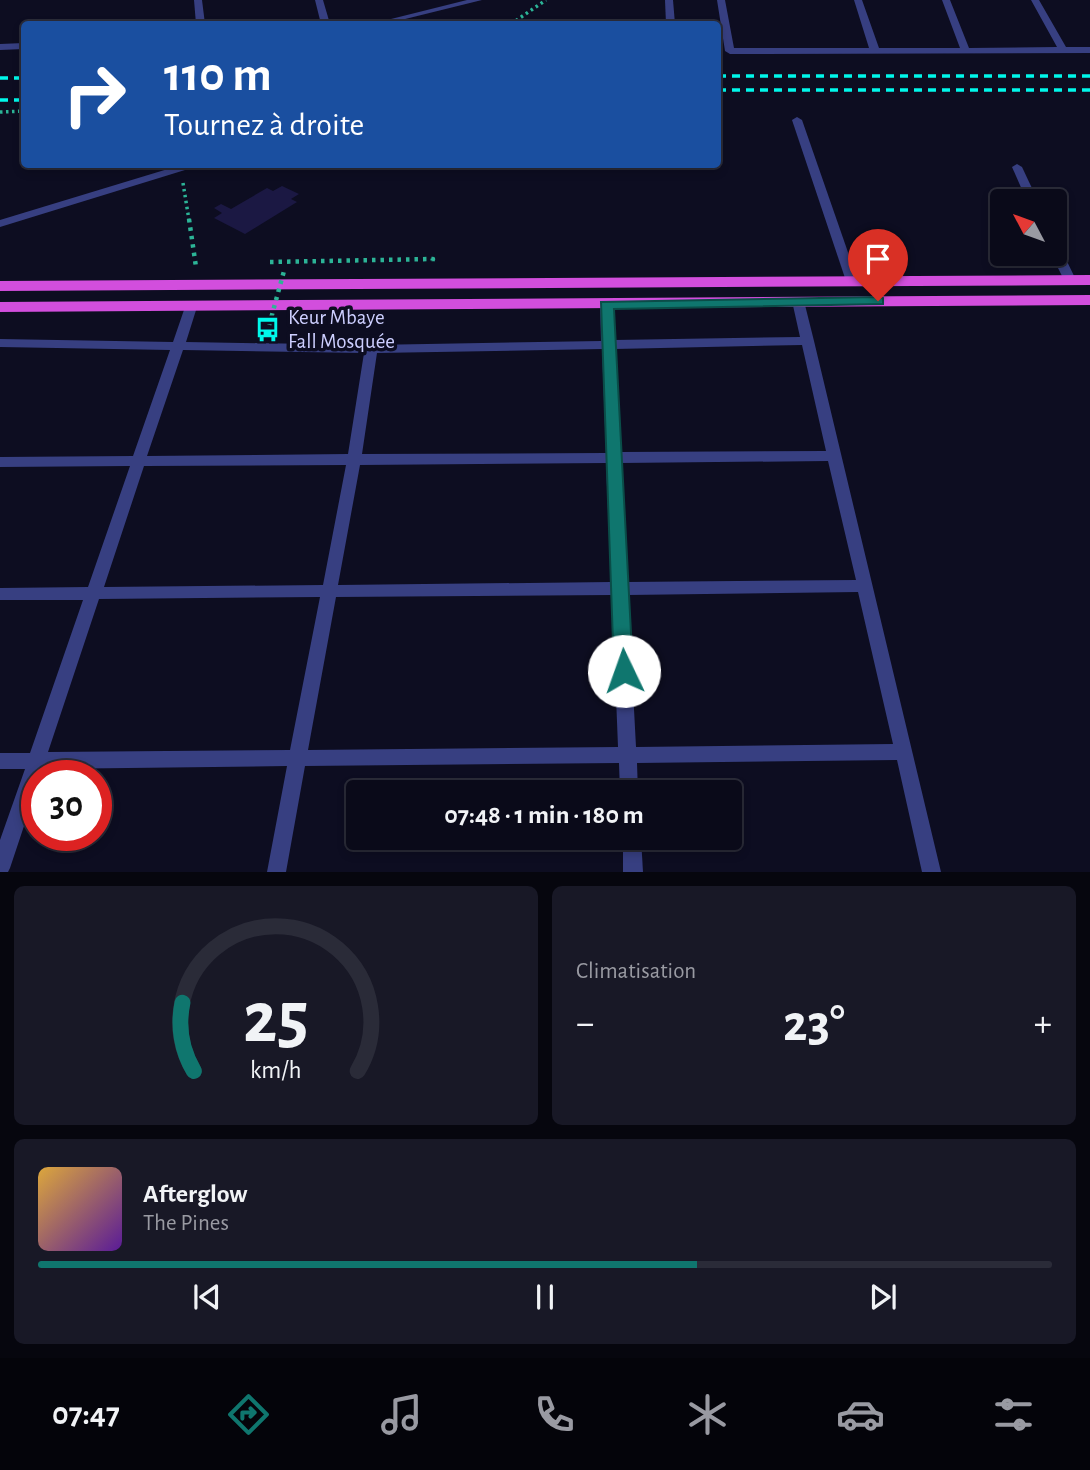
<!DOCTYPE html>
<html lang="fr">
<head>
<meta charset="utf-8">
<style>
	:root { --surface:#0a0a19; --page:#181826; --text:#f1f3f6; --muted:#999aa2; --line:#2a2b38; --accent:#0f766e }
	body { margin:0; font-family:"Alegreya Sans",sans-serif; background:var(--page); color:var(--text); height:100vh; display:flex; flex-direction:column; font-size:26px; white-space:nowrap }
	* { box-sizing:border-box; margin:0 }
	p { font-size:23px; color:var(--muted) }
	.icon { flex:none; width:38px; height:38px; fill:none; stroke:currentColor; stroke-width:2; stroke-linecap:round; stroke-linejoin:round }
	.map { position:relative; height:872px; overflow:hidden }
	.sheet { display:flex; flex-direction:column; gap:14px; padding:14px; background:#06060e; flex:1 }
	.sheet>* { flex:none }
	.guide { position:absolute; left:21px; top:21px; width:700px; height:147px; border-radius:7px; box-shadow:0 4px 10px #0003,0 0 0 2px var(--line); background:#1a4fa0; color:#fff; overflow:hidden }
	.needle { width:46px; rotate:311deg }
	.controls { position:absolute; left:990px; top:189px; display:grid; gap:14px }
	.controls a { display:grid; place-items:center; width:77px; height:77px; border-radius:7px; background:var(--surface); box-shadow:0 4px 10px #0003,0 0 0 2px var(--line); font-size:35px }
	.speed { position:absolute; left:21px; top:760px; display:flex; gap:14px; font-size:35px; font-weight:700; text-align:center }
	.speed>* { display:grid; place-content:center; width:91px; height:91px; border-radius:50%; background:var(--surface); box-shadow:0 4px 10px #0003,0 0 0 2px var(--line); line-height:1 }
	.speed .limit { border:10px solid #d22; background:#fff; color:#111 }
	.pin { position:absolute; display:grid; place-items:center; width:60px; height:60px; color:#fff; margin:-72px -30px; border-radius:50% 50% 50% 0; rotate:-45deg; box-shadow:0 0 7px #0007 }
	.pin .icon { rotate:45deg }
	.me { position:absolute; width:77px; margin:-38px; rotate:357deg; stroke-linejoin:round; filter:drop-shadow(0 0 5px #0008) }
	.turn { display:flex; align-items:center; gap:24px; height:147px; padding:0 28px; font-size:32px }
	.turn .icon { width:91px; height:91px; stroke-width:2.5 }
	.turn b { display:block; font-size:49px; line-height:60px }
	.big { font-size:52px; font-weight:700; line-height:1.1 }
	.sheet .tile { flex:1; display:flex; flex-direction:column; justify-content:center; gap:10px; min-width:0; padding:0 24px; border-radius:10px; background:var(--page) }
	.sheet .dial { align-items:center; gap:0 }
	.dial svg { height:182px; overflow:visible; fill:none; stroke:var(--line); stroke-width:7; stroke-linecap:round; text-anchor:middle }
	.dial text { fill:var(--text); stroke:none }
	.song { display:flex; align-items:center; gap:21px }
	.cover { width:84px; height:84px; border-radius:10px; background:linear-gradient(135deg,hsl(40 70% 55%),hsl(270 70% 35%)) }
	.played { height:7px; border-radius:4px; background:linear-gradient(90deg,var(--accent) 65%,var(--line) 65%) }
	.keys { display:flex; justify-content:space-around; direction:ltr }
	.heat { display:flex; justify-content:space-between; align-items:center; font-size:38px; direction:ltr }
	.sheet .tiles { flex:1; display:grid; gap:14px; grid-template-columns:1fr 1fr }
	.tile:last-child { grid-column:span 2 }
	.trip { position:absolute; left:346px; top:780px; width:396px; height:70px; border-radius:7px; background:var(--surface); box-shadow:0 4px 10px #0003,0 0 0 2px var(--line); font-weight:700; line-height:70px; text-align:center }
	.tab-bar { display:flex; height:112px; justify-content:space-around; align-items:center; background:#04040a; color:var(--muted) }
	.tab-bar .icon { width:49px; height:49px }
	.tab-bar .current { color:var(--accent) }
	.tab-bar b { font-size:32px; color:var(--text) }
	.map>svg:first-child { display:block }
</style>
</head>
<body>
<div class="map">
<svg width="1090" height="872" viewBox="0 0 1090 872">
	<rect width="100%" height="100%" fill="#0d0d21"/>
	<path fill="#1b1843" d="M282,186L299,194L291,199L297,202L245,234L214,218L222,213L214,208L221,204L231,209L267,188L273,191Z"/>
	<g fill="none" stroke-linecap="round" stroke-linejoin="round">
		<g stroke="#2cb497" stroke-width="3.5" stroke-dasharray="2.5 3.5" stroke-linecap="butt">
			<path d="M511,24L546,0"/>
			<path d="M0,112L24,111"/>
			<path d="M183,183L189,220"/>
		</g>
		<g stroke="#2cb497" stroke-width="4.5" stroke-dasharray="3.5 5" stroke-linecap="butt">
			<path d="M189,219L196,267"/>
			<path d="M270,262L433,259L431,265"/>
		</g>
		<g fill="#373f81" fill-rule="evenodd">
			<path d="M665,0H673L675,24H666Z"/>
			<path d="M1017,164L1022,167L1038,201H1027L1012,167Z"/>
			<path d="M1055,246L1061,249L1076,280L1074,283H1066L1064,280L1051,254H1055Z"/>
		</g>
		<g fill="#373f81" fill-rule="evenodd">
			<path d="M194,0H202L205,24H196Z"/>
			<path d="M717,0H725L734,48H869L854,0H862L879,48H960L942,0H950L969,48L1057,47L1031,0H1039L1066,47H1090V53L730,54L725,51Z"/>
			<path d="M797,117L802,120L858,281L856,284H848L846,281L792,120Z"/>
			<path d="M181,165L185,166V170L0,227V220Z"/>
			<path d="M798,297L804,301L814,341L941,872H922L897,760L637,763L638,793H620L619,763L305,766L286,872H267L287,766L43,769L41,775H37V787L10,868L8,872H0V840L25,769H0V753H30L83,600H0V588L88,587L130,466L0,467V457L133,456L170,350L0,347V339L173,342L185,307L191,303L197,307L186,342L371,345L601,341L600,305L606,301L612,305L614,340L800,337L792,301ZM802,345L826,451L620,452L615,349ZM602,349L606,453L362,454L377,353ZM183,350L364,353L348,454L147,456ZM828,461L856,580L627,582L621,463ZM606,463L611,582L338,585L360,465ZM346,465L323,585L104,587L144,466ZM858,592L893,744L636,747L628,595ZM612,595L618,747L308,750L336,597ZM320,597L290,750L48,752L99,599Z"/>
			<path d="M623,838H641L643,872H623Z"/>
		</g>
		<g fill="#373f81" fill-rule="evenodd">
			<path d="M315,0H323L330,24H321Z"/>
			<path d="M467,0H482L385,24H371Z"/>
			<path d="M24,43V49L0,50V44Z"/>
		</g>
		<g fill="#d24edd" fill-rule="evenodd">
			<path d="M1090,275V285L0,291V281Z"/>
			<path d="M1090,295V305L0,312V302Z"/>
		</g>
		<g stroke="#00f8eb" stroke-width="3.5" stroke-dasharray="8 6" stroke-linecap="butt">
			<path d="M718,76H1090"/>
			<path d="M0,78H24"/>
			<path d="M718,90H1090"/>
			<path d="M0,100H24"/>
		</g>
		<path stroke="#2cb497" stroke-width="4.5" stroke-dasharray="3.5 5" stroke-linecap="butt" d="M267,333L284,271"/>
	</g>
	<path fill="#0f766e" stroke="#0a4d48" stroke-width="2" d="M878,297L883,298V304L614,309L633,671L630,677H617L614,671L601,302Z"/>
	<defs>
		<symbol id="bus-bare" viewBox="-9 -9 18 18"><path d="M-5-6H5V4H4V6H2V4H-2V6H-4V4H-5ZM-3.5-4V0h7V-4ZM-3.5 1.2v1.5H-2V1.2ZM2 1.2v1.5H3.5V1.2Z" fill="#00f8eb" stroke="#0d0d21" stroke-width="2.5" paint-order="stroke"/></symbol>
	</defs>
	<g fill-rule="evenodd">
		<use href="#bus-bare" x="250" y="312" width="35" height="35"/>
	</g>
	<g text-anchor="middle" stroke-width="7" stroke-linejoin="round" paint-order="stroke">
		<g font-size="21" fill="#cdcfff" stroke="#0d0d21" text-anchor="start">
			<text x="288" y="324">Keur Mbaye<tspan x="288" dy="24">Fall Mosquée</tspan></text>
		</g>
	</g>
</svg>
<div class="controls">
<a><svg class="needle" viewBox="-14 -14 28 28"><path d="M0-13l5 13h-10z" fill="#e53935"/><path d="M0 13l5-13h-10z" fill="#999aa2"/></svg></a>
</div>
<div class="speed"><div class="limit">30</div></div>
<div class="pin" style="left:878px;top:301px;background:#d93025"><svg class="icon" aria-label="arrive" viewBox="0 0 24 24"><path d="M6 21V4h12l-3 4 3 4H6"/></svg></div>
<svg class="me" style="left:624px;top:671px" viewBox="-20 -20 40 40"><circle r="19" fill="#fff"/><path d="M0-13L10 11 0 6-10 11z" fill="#0f766e"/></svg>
<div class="trip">07:48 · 1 min · 180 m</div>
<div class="guide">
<div class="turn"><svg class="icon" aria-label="right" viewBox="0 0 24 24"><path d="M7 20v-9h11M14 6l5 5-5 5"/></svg><div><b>110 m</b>Tournez à droite</div></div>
</div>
</div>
<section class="sheet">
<div class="tiles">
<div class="tile dial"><svg viewBox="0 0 100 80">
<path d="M14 69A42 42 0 1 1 86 69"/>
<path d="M14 69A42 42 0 0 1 9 39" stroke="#0f766e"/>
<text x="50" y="56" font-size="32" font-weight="700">25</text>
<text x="50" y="72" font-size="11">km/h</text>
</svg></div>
<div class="tile"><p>Climatisation</p>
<div class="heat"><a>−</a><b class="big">23°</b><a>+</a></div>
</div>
<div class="tile">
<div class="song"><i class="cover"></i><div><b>Afterglow</b><p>The Pines</p></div></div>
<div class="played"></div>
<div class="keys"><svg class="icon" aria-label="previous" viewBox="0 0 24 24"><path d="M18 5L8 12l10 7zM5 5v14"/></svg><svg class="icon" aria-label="pause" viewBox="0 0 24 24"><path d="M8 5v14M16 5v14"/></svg><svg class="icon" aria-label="next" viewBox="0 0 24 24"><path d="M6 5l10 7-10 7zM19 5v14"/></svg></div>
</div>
</div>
</section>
<nav class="tab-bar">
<b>07:47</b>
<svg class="icon current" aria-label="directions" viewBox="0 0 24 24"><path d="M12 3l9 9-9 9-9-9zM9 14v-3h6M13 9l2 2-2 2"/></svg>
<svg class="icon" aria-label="music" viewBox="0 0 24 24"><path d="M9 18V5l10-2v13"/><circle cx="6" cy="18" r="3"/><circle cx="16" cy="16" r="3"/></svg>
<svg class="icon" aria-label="phone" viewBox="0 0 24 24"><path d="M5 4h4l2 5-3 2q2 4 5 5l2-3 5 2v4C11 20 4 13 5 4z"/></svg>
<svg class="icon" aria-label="climate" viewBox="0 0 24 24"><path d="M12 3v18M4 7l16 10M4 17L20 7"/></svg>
<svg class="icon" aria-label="car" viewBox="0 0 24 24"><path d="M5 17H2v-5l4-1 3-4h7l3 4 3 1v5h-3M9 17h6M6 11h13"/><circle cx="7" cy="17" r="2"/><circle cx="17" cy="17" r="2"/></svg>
<svg class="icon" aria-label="filters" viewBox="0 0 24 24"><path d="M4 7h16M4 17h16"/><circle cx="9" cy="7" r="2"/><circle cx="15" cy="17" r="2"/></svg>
</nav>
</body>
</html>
